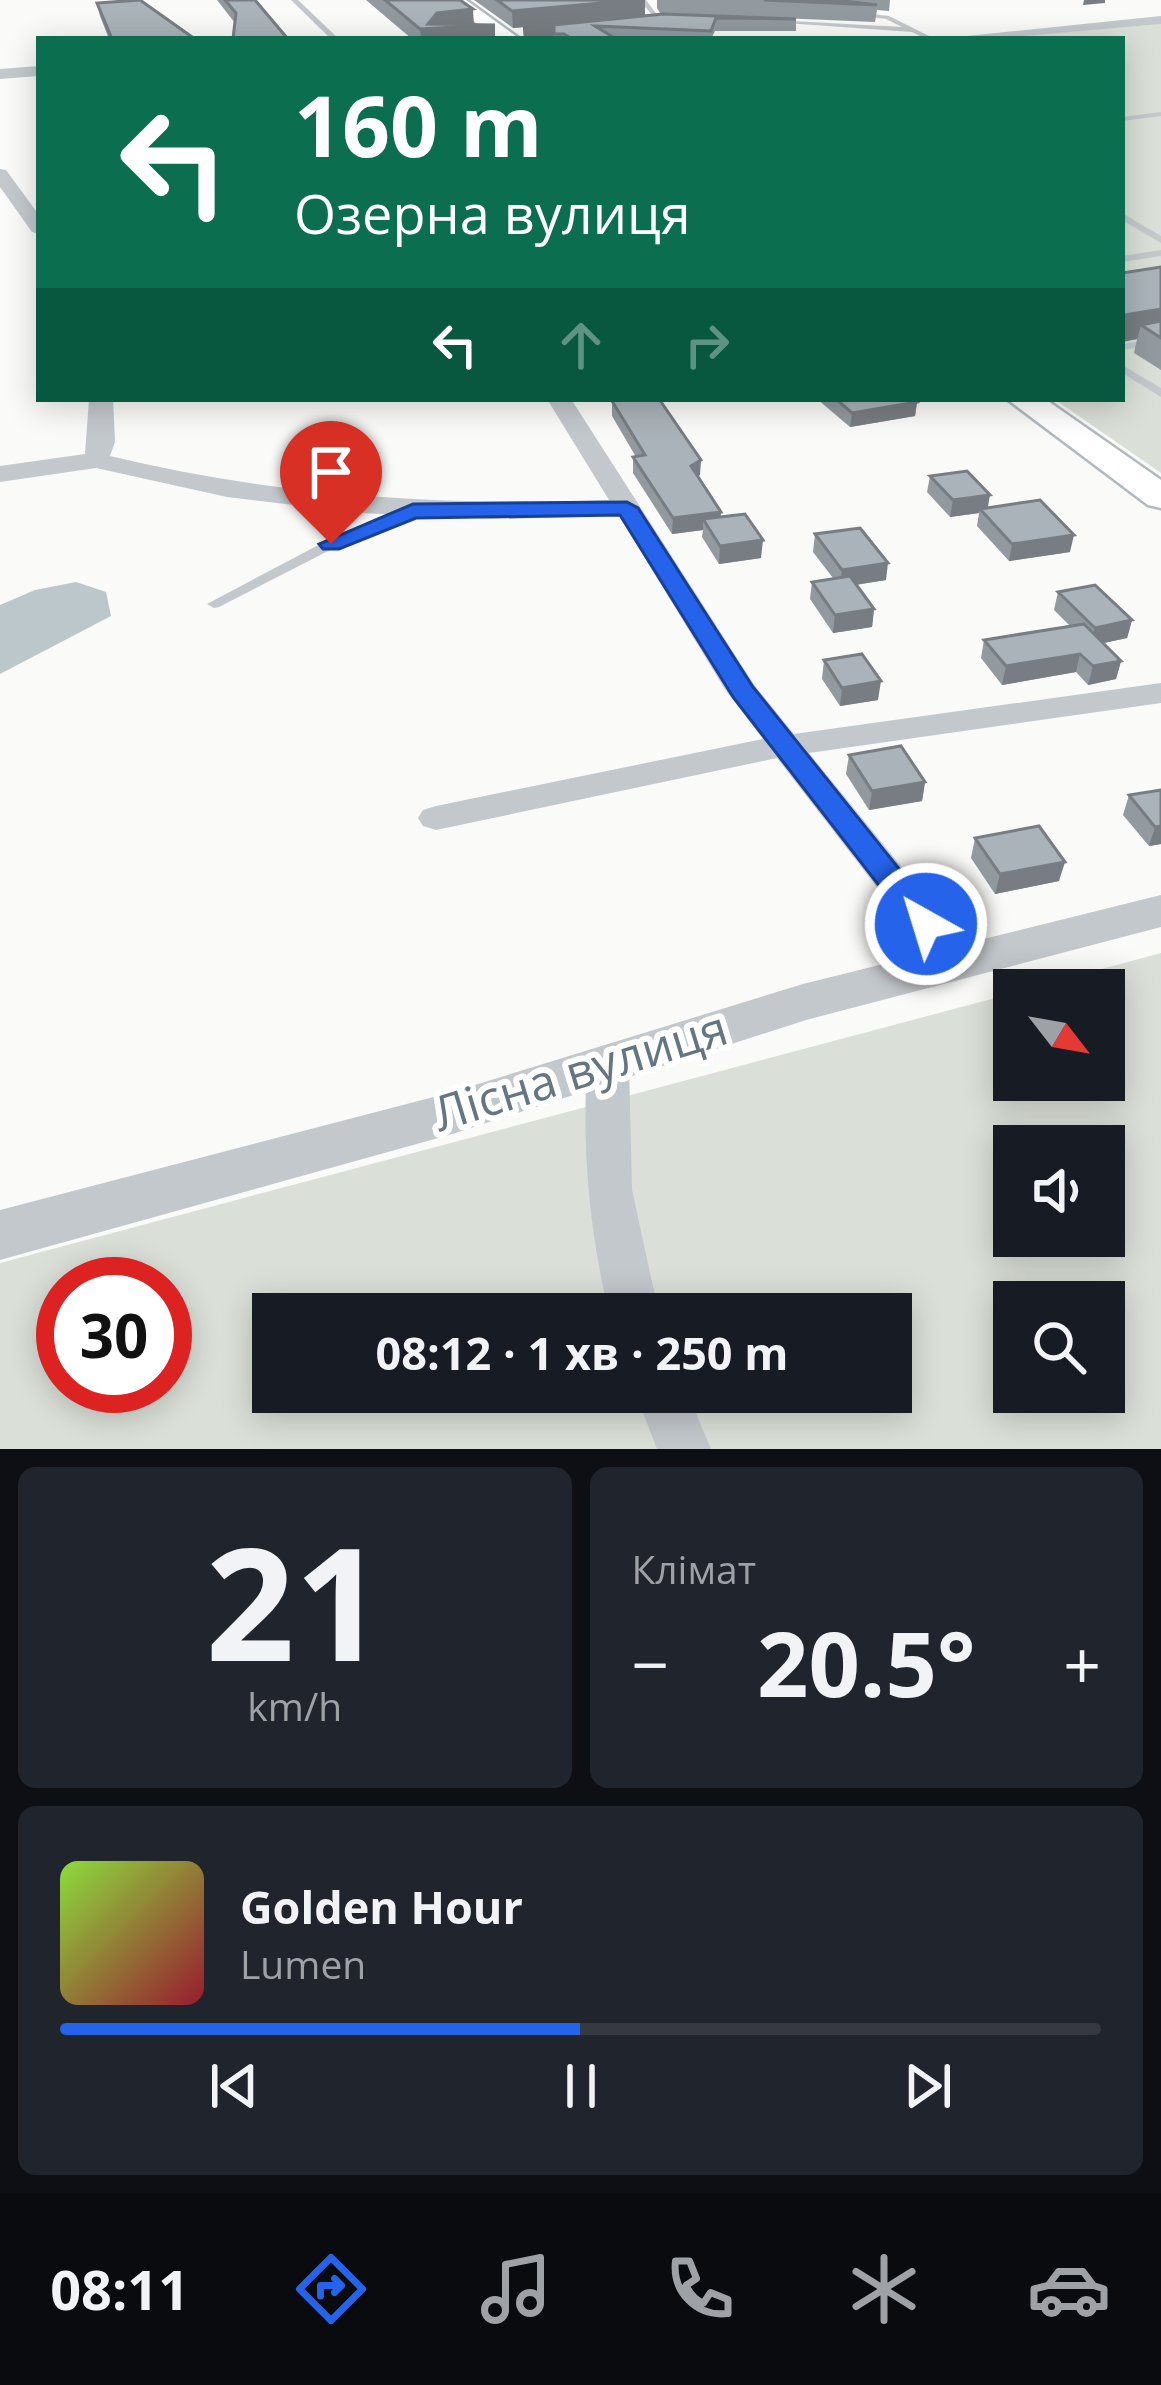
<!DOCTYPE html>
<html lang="uk">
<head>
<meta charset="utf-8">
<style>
	:root { --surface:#171b24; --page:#20242c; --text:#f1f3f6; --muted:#9ea1a6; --line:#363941; --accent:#2563eb }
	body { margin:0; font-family:"Open Sans",sans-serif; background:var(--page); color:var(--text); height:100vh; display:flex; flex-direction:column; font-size:45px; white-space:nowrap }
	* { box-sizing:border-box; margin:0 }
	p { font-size:39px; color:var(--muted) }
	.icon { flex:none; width:66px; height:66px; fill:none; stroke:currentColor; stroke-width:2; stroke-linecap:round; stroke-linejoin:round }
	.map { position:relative; height:1449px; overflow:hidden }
	.side { display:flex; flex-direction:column; gap:18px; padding:18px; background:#0d0f14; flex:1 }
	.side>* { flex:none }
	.banner { position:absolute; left:36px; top:36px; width:1089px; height:366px; border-radius:0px; box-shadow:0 6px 30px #0003; background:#0b6e4f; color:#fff; overflow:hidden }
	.needle { width:78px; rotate:121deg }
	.fabs { position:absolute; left:993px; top:969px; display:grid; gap:24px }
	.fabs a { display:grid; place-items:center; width:132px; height:132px; border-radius:0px; background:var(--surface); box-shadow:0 6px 30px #0003; font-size:60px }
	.speed { position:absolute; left:36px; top:1257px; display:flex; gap:24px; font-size:60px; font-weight:700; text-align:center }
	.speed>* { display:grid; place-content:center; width:156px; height:156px; border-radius:50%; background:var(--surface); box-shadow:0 6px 30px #0003; line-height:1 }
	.speed .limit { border:18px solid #d22; background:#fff; color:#111 }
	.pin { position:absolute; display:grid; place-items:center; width:102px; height:102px; color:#fff; margin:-123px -51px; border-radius:50% 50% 50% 0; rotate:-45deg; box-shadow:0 0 12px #0007 }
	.pin .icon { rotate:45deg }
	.me { position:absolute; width:132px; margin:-66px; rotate:321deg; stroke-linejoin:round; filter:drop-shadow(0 0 9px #0008) }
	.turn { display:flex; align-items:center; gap:42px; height:252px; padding:0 60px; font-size:54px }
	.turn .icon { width:156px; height:156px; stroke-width:2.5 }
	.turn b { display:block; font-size:84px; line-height:102px }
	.lanes { display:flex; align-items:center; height:114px; padding:0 60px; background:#0003; justify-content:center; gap:60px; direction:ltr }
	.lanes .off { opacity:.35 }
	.big { font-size:90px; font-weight:700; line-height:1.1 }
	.side .card { flex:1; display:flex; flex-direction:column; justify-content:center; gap:18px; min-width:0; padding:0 42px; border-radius:18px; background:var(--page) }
	.side .dial { align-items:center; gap:0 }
	.dial b { font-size:156px; line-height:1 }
	.song { display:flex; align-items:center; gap:36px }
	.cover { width:144px; height:144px; border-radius:18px; background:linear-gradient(135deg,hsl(90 70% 55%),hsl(350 70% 35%)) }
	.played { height:12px; border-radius:6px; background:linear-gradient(90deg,var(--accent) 50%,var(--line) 50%) }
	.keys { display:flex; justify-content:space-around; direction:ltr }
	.heat { display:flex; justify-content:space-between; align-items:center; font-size:66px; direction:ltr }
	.side .tiles { flex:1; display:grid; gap:18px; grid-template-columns:1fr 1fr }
	.card:last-child { grid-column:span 2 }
	.trip { position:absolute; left:252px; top:1293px; width:660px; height:120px; border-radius:0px; background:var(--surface); box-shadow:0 6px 30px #0003; font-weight:700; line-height:120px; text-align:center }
	.menu { display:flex; height:192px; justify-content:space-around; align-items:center; background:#090b0e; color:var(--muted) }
	.menu .icon { width:84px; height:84px }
	.menu .active { color:var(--accent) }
	.menu b { font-size:54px; color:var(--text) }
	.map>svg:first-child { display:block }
</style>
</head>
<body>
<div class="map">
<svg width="1161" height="1449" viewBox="0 0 1161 1449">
	<rect width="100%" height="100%" fill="#fafaf8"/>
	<g fill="#dadfd7" fill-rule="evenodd">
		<path d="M1161,24V473L1054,399H1122V39H976Z"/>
		<path d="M1161,953V1449H0V1263L1014,993V1080H1104V990H1024ZM1014,1146H1104V1236H1014ZM63,1284H165V1386H63ZM1014,1302H1104V1392H1014ZM273,1314H891V1392H273Z"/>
	</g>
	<path fill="#bbc7cb" d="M76,582L106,592L111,616L0,674V605L35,590Z"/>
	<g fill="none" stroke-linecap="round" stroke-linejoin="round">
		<defs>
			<g id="secondary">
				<path d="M445,0H466L520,39H498Z"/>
				<path d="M1007,399H1045L1161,480V508L1148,505Z"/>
			</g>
		</defs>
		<use href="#secondary" stroke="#b3babf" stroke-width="5"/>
		<g fill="#c3c8cc" fill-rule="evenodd">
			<path d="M291,0H298L339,39H331Z"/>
			<path d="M639,0H646L661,20L645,26V24L655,18Z"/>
			<path d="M816,0H824L847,11L889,16L935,39H926L912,32L771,22L774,20L902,27L886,19L844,14Z"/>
			<path d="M1161,112V116L1122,121V117Z"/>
			<path d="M1122,213L1161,236V243L1122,220Z"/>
			<path d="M1161,250V256L1122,262V256Z"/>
			<path d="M1161,338V344L1122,350V344Z"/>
			<path d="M1122,365L1161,388V397L1122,373Z"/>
			<path d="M413,507L418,508V514L336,547L219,607L214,608L207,604L326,541Z"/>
		</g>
		<g fill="#c3c8cc" fill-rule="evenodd">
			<path d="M1161,16V24L992,39H937Z"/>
			<path d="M0,169L6,170L39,215V234L32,232L0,187Z"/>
			<path d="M89,399H113L115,442L110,456C274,496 441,506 609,500L547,399H571L755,686L794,734L1161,683V703L809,753L969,950L975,960L969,970L955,975L941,970L777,758L436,830L423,826L418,818L423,810L436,806L763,739L726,691L619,516L493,519L360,513L227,497L96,468L0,482V466L85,454Z"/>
			<path d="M608,1046L623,1051L629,1063L632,1190L659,1314H609C589,1230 582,1149 587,1063L593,1051Z"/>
			<path d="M635,1392H687L711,1449H657Z"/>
		</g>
		<g fill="#c3c8cc" fill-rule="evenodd">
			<path d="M39,66V76L0,79V69Z"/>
			<path d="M1161,895V927L806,1020L449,1135L0,1260V1210L449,1093L803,984Z"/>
		</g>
		<use href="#secondary" fill="#fff" fill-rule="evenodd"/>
	</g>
	<g fill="#929a9f">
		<path d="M217,0H255L235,23Z"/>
		<path d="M366,0H460L474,24L495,39H412Z"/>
		<path d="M474,0H645V16L663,14L796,19V31H715L711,39H524L523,28L601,20L513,28Z"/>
		<path d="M657,0H890L889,11L877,10L875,22L660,13L657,8Z"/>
		<path d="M97,3L195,39H109L100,16Z"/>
		<path d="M1161,267V370L1134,353L1137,339L1122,342V273Z"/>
		<path d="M615,399H659L720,517L761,558L719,564L702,537L703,530L672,534L633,473V457H636L612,416V401H616Z"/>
		<path d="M817,399H914L917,402L915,416L850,427Z"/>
		<path d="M930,476L988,508L1070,552L1009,561L977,526L979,513L950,517L927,492Z"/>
		<path d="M815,534L886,580L856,585L874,609L872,627L833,633L810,599L812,582L833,578L813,552Z"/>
		<path d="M1058,592L1132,620L1127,638L1103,643L1121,661L1116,679L1088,685L1076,672L1002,685L981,658L984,640L1070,626L1054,610Z"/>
		<path d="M824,660L878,700L840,706L822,679Z"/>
		<path d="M849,755L925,782L922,801L869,810L846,774Z"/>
		<path d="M1161,790V844L1149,846L1123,815L1129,795Z"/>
		<path d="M975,838L1059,881L995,894L971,858Z"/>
	</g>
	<g fill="#777d82">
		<path d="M635,0H645V16L513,28L512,11Z"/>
		<path d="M1084,0H1105V3L1083,5Z"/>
		<path d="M473,9L474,26L495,25V39H421L420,29L428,24L437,13Z"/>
		<path d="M554,27V39H524L523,28Z"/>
		<path d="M1161,309V335L1141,325L1137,339L1122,342L1125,315Z"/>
		<path d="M917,402L915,416L850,427L852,413Z"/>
		<path d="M701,460L700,475L690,481L691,466Z"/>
		<path d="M990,495L987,512L980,509L979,513L950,517L953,500Z"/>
		<path d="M721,512L720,528L703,519V530L672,534L673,518Z"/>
		<path d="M1074,535L1070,552L1009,561L1012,544Z"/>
		<path d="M763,540L761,558L719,564L720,546Z"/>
		<path d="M888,563L886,580L840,587L842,570Z"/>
		<path d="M874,609L872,627L833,633L835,615Z"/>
		<path d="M1132,620L1127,638L1090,646L1095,628Z"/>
		<path d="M1080,654L1076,672L1002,685L1006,666Z"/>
		<path d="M1121,661L1116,679L1088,685L1093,666Z"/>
		<path d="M881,681L878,700L840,706L842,688Z"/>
		<path d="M925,782L922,801L869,810L872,791Z"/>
		<path d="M1161,826V844L1149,846L1155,827Z"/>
		<path d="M1065,862L1059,881L995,894L1000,874Z"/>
	</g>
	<g fill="#aab3b9" stroke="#777d82" stroke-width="3">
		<path d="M140,0L195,39H112L97,3Z"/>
		<path d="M225,0H255L288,39H233L236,13Z"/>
		<path d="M385,0H460L473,9L437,13L428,24L495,25L420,29Z"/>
		<path d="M497,0H635L512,11Z"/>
		<path d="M764,0H835L877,5Z"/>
		<path d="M663,14L796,19L716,18L711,31L595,26L616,39H572L564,34H554V27L523,28Z"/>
		<path d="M1161,267V309L1125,315L1122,313V273Z"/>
		<path d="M1161,321V338L1141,325Z"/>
		<path d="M625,399H659L701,460L691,466L721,512L673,518L633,457L645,455L612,401Z"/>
		<path d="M836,399H914L917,402L852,413Z"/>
		<path d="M967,471L990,495L953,500L930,476Z"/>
		<path d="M1040,500L1074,535L1012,544L980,509Z"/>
		<path d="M745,514L763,540L720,546L703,519Z"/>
		<path d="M860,528L888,563L842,570L815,534Z"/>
		<path d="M850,576L874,609L835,615L812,582Z"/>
		<path d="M1095,585L1132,620L1095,628L1058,592Z"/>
		<path d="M1084,624L1121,661L1093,666L1080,654L1006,666L984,640Z"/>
		<path d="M862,654L881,681L842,688L824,660Z"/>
		<path d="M901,746L925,782L872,791L849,755Z"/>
		<path d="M1161,790V826L1155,827L1129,795Z"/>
		<path d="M1039,826L1065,862L1000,874L975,838Z"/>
	</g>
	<path fill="#2563eb" stroke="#184099" stroke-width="3" d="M627,502L638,508L753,687L937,916L942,924L937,932H915L733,697L620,515L416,518L339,549H323L319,544L413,504Z"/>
	<g text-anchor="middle" stroke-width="12" stroke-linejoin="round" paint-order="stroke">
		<g font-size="48" fill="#657683" stroke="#fff">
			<text transform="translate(580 1071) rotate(-17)" y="17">Лісна вулиця</text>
		</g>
	</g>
</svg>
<div class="fabs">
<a><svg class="needle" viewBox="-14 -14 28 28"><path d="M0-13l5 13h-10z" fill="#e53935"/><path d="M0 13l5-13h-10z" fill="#9ea1a6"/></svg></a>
<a><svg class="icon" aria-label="sound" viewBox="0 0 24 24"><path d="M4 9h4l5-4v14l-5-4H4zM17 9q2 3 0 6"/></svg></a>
<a><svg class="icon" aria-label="search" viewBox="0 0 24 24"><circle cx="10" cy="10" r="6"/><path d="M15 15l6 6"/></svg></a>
</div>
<div class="speed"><div class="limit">30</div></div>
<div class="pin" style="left:331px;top:544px;background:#d93025"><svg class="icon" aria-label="arrive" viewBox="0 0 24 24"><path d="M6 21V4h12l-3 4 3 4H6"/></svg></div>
<svg class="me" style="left:926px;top:924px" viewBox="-20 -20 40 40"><circle r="17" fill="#2563eb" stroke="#fff" stroke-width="3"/><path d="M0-11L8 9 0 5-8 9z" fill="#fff"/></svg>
<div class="trip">08:12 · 1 хв · 250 m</div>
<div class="banner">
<div class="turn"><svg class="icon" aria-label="left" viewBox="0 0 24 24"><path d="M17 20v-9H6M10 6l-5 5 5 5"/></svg><div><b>160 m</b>Озерна вулиця</div></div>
<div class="lanes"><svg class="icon" aria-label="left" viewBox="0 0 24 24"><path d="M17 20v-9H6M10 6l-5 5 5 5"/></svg><svg class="icon off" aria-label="ahead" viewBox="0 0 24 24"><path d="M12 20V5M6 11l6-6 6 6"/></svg><svg class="icon off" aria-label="right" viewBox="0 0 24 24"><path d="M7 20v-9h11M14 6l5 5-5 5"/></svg></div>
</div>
</div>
<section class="side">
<div class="tiles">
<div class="card dial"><b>21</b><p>km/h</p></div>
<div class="card"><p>Клімат</p>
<div class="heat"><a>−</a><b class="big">20.5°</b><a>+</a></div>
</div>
<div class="card">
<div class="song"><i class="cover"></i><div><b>Golden Hour</b><p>Lumen</p></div></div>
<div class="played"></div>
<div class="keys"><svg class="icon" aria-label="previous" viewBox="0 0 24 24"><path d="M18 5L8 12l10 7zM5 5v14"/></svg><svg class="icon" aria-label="pause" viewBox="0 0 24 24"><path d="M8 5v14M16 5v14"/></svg><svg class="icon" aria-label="next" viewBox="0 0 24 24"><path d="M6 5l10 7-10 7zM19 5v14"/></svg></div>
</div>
</div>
</section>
<nav class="menu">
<b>08:11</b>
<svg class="icon active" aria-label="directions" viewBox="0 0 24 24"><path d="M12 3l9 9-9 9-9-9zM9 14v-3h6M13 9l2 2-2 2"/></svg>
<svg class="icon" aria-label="music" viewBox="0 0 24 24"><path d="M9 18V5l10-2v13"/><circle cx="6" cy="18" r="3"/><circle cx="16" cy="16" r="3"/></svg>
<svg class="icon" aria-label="phone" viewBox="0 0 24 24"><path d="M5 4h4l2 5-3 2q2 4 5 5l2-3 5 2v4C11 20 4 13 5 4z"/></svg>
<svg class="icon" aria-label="climate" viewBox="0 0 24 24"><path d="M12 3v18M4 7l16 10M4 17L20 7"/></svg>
<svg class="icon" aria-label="car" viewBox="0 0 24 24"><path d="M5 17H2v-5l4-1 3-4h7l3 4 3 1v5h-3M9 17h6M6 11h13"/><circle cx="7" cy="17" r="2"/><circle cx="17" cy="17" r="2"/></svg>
</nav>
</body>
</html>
